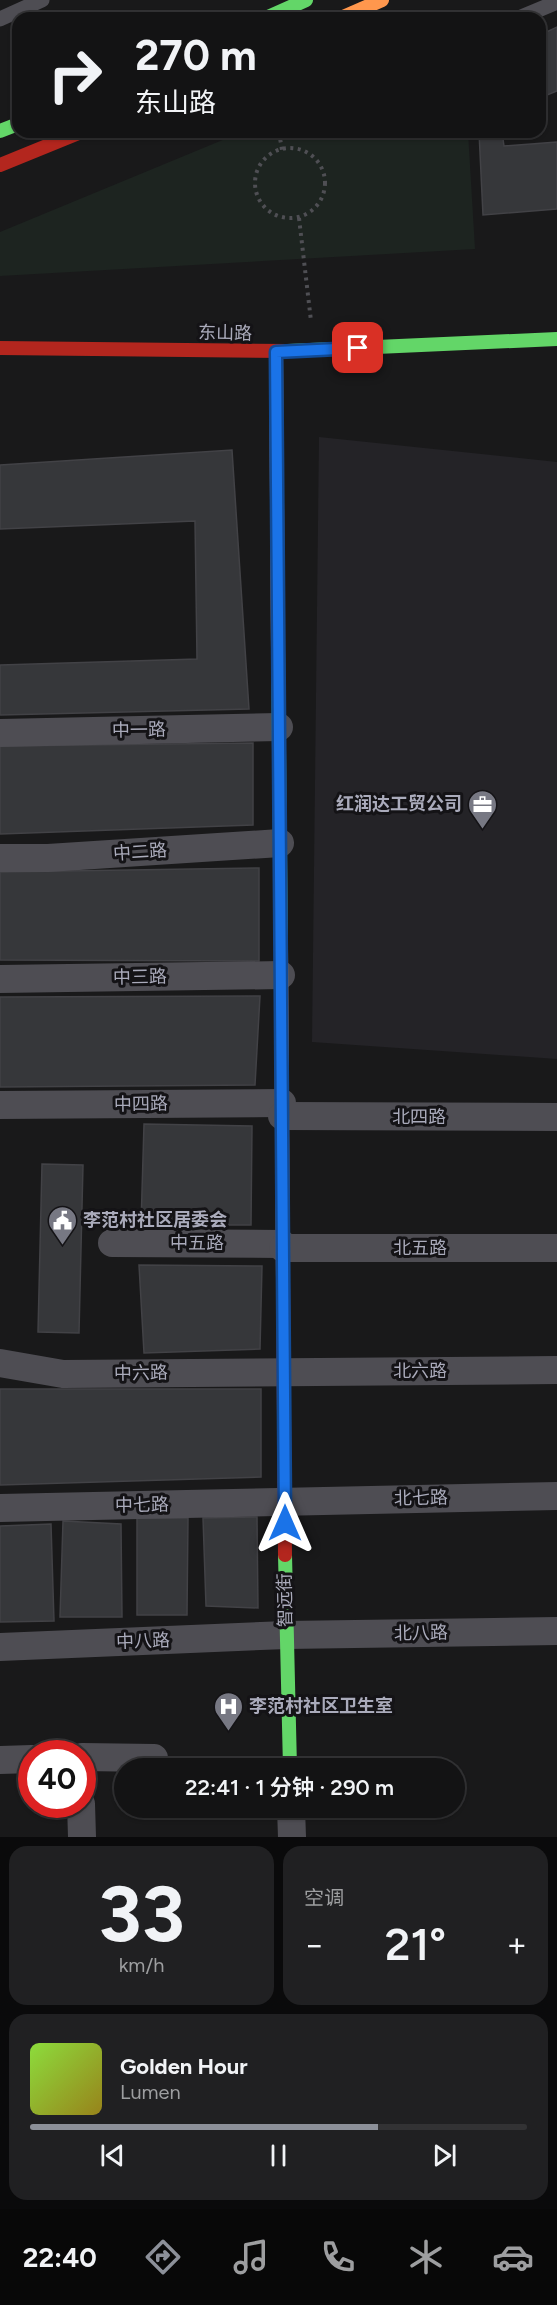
<!DOCTYPE html>
<html lang="zh">
<head>
<meta charset="utf-8">
<style>
	:root { --surface:#131314; --page:#202022; --text:#f1f3f6; --muted:#9d9ea0; --line:#323234; --accent:#8c9099 }
	body { margin:0; font-family:Figtree,"Noto Sans SC",sans-serif; background:var(--page); color:var(--text); height:100vh; display:flex; flex-direction:column; font-size:22px; white-space:nowrap }
	* { box-sizing:border-box; margin:0 }
	p { font-size:20px; color:var(--muted) }
	.icon { flex:none; width:33px; height:33px; fill:none; stroke:currentColor; stroke-width:2; stroke-linecap:round; stroke-linejoin:round }
	.map { position:relative; height:1837px; overflow:hidden }
	.side { display:flex; flex-direction:column; gap:9px; padding:9px; background:#0a0a0b; flex:1 }
	.side>* { flex:none }
	.guide { position:absolute; left:12px; top:12px; width:534px; height:126px; border-radius:18px; box-shadow:0 2px 4px #0004,0 0 0 2px var(--line); background:#131314; color:var(--text); overflow:hidden }
	.speed { position:absolute; left:18px; top:1740px; display:flex; gap:12px; font-size:30px; font-weight:700; text-align:center }
	.speed>* { display:grid; place-content:center; width:78px; height:78px; border-radius:50%; background:var(--surface); box-shadow:0 2px 4px #0004,0 0 0 2px var(--line); line-height:1 }
	.speed .limit { border:9px solid #d22; background:#fff; color:#111 }
	.pin { position:absolute; display:grid; place-items:center; width:51px; height:51px; color:#fff; margin:-26px; border-radius:12px; box-shadow:0 3px 9px #0006 }
	.me { position:absolute; width:66px; margin:-33px; rotate:0deg; stroke-linejoin:round; filter:drop-shadow(0 0 4px #0008) }
	.turn { display:flex; align-items:center; gap:21px; height:126px; padding:0 24px; font-size:27px }
	.turn .icon { width:78px; height:78px; stroke-width:2.5 }
	.turn b { display:block; font-size:42px; line-height:51px }
	.big { font-size:45px; font-weight:600; line-height:1.1 }
	.side .widget { flex:1; display:flex; flex-direction:column; justify-content:center; gap:9px; min-width:0; padding:0 21px; border-radius:18px; background:var(--page) }
	.side .dial { align-items:center; gap:0 }
	.dial b { font-size:78px; line-height:1 }
	.song { display:flex; align-items:center; gap:18px }
	.cover { width:72px; height:72px; border-radius:9px; background:linear-gradient(135deg,hsl(90 70% 55%),hsl(50 70% 35%)) }
	.played { height:6px; border-radius:3px; background:linear-gradient(90deg,var(--accent) 70%,var(--line) 70%) }
	.keys { display:flex; justify-content:space-around; direction:ltr }
	.heat { display:flex; justify-content:space-between; align-items:center; font-size:33px; direction:ltr }
	.side .tiles { flex:1; display:grid; gap:9px; grid-template-columns:1fr 1fr }
	.widget:last-child { grid-column:span 2 }
	.trip { position:absolute; left:114px; top:1758px; width:351px; height:60px; border-radius:30px; background:var(--surface); box-shadow:0 2px 4px #0004,0 0 0 2px var(--line); font-weight:600; line-height:60px; text-align:center }
	.menu { display:flex; height:96px; justify-content:space-around; align-items:center; background:#080808; color:var(--muted) }
	.menu .icon { width:42px; height:42px }
	.menu .selected { color:var(--accent) }
	.menu b { font-size:27px; color:var(--text) }
	.map>svg:first-child { display:block }
</style>
</head>
<body>
<div class="map">
<svg width="557" height="1837" viewBox="0 0 557 1837">
	<rect width="100%" height="100%" fill="#19191a"/>
	<path fill="#242327" d="M319,437L557,462V1059L312,1042Z"/>
	<path fill="#1d2420" d="M242,132H468L475,249L0,276V232Z"/>
	<g fill="#36373a" stroke="#424246" stroke-width="1.5">
		<path d="M557,27V91L540,98V35Z"/>
		<path d="M479,132H502L504,146L557,142V209L483,215Z"/>
		<path d="M232,450L249,709L0,715V665L197,659L195,521L0,529V465Z"/>
		<path d="M253,743V825L0,834V746Z"/>
		<path d="M259,868V961L0,960V872Z"/>
		<path d="M260,996L255,1085L0,1087V997Z"/>
		<path d="M144,1124L252,1126L251,1225H141Z"/>
		<path d="M42,1164L83,1165L79,1333L38,1332Z"/>
		<path d="M139,1265L262,1266L260,1349L144,1353Z"/>
		<path d="M0,1389H261V1477L0,1485Z"/>
		<path d="M257,1517L258,1608L206,1606L203,1518Z"/>
		<path d="M137,1518H188L187,1615H137Z"/>
		<path d="M63,1521L121,1524L122,1617H60Z"/>
		<path d="M51,1524L54,1621L0,1622V1526Z"/>
	</g>
	<g fill="none" stroke-linecap="round" stroke-linejoin="round">
		<g stroke="#4f4f54" stroke-width="4" stroke-dasharray="3 4.5" stroke-linecap="butt">
			<path d="M279,132L282,150"/>
			<circle cx="290" cy="183" r="35"/>
			<path d="M299,218L311,321"/>
		</g>
		<g stroke="#4e4d53" stroke-width="15">
			<path d="M519,18L557,2"/>
			<path d="M0,19L42,0"/>
		</g>
		<g stroke="#4e4d53" stroke-width="28">
			<path d="M0,733L279,727"/>
			<path d="M0,858H48L280,843"/>
			<path d="M0,979L281,975"/>
			<path d="M0,1105L282,1103"/>
			<path d="M282,1116L557,1117"/>
			<path d="M112,1243L282,1244"/>
			<path d="M283,1248H557"/>
			<path d="M0,1363L63,1374L557,1370"/>
			<path d="M0,1508L557,1496"/>
			<path d="M0,1647L286,1635L557,1631"/>
			<path d="M82,1757L154,1758"/>
			<path d="M0,1760L32,1759"/>
			<path d="M81,1804L82,1837"/>
			<path d="M291,1808L292,1837"/>
		</g>
		<g stroke="#63d668" stroke-width="14">
			<path d="M266,18L306,0"/>
			<path d="M0,131L18,124"/>
			<path d="M288,351L557,339"/>
			<path d="M278,649L281,947"/>
			<path d="M285,1555L290,1768"/>
		</g>
		<g stroke="#ff974d" stroke-width="14">
			<path d="M341,18L382,0"/>
			<path d="M276,352L278,649"/>
			<path d="M281,947L283,1280"/>
		</g>
		<g stroke="#b3261e" stroke-width="14">
			<path d="M0,165L81,132"/>
			<path d="M0,348L288,351"/>
			<path d="M283,1280L285,1555"/>
		</g>
	</g>
	<g fill="none" stroke-linecap="round" stroke-linejoin="round">
		<defs>
			<path id="route" d="M285,1523L276,352L358,348"/>
		</defs>
		<use href="#route" stroke="#114b97" stroke-width="15"/>
		<use href="#route" stroke="#1a73e8" stroke-width="10"/>
	</g>
	<defs>
		<symbol id="office-pin" viewBox="-11 -11 22 30"><path d="M0 17L-7.5 6A9.5 9.5 0 1 1 7.5 6Z" fill="#777883" stroke="#141316"/><path d="M-6-3h4V-5.5h4V-3h4V5H-6ZM-1-4.5V-3h2v-1.5ZM-6 0V1H6V0Z" fill="#fff"/></symbol>
		<symbol id="civic-pin" viewBox="-11 -11 22 30"><path d="M0 17L-7.5 6A9.5 9.5 0 1 1 7.5 6Z" fill="#777883" stroke="#141316"/><path d="M-.6-6.5H3V-4.5H.6V-3L4-1V1h2V6H-6V1h2V-1L-.6-3ZM-1.2 2.5V6h2.4V2.5Z" fill="#fff"/></symbol>
		<symbol id="hospital-pin" viewBox="-11 -11 22 30"><path d="M0 17L-7.5 6A9.5 9.5 0 1 1 7.5 6Z" fill="#777883" stroke="#141316"/><path d="M-5-5h3v3.5h4V-5h3V5h-3V1.5h-4V5h-3Z" fill="#fff"/></symbol>
	</defs>
	<g fill-rule="evenodd">
		<use href="#office-pin" x="466" y="788" width="33" height="45"/>
		<use href="#civic-pin" x="46" y="1204" width="33" height="45"/>
		<use href="#hospital-pin" x="212" y="1690" width="33" height="45"/>
	</g>
	<g text-anchor="middle" stroke-width="6" stroke-linejoin="round" paint-order="stroke">
		<g font-size="18" fill="#aaabbb" stroke="#141316">
			<text transform="translate(225 333) rotate(1)" y="6">东山路</text>
			<text transform="translate(139 730) rotate(-1)" y="6">中一路</text>
			<text transform="translate(140 852) rotate(-4)" y="6">中二路</text>
			<text transform="translate(140 977) rotate(-1)" y="6">中三路</text>
			<text transform="translate(141 1104) rotate(-1)" y="6">中四路</text>
			<text x="419" y="1123">北四路</text>
			<text x="197" y="1249">中五路</text>
			<text x="420" y="1254">北五路</text>
			<text x="420" y="1377">北六路</text>
			<text transform="translate(141 1373) rotate(-1)" y="6">中六路</text>
			<text transform="translate(421 1498) rotate(-1)" y="6">北七路</text>
			<text transform="translate(142 1505) rotate(-1)" y="6">中七路</text>
			<text transform="translate(285 1600) rotate(-91)" y="6">智远街</text>
			<text transform="translate(421 1633) rotate(-1)" y="6">北八路</text>
			<text transform="translate(143 1641) rotate(-2)" y="6">中八路</text>
		</g>
		<g font-size="18" font-weight="bold" fill="#aaabbb" stroke="#141316" text-anchor="start">
			<text x="462" y="810" text-anchor="end">红润达工贸公司</text>
			<text x="83" y="1226">李范村社区居委会</text>
			<text x="249" y="1712">李范村社区卫生室</text>
		</g>
	</g>
</svg>
<div class="speed"><div class="limit">40</div></div>
<div class="pin" style="left:358px;top:348px;background:#d93025"><svg class="icon" aria-label="arrive" viewBox="0 0 24 24"><path d="M6 21V4h12l-3 4 3 4H6"/></svg></div>
<svg class="me" style="left:285px;top:1523px" viewBox="-20 -20 40 40"><path d="M0-17L14 15 0 8-14 15z" fill="#1a73e8" stroke="#fff" stroke-width="4"/></svg>
<div class="trip">22:41 · 1 分钟 · 290 m</div>
<div class="guide">
<div class="turn"><svg class="icon" aria-label="right" viewBox="0 0 24 24"><path d="M7 20v-9h11M14 6l5 5-5 5"/></svg><div><b>270 m</b>东山路</div></div>
</div>
</div>
<section class="side">
<div class="tiles">
<div class="widget dial"><b>33</b><p>km/h</p></div>
<div class="widget"><p>空调</p>
<div class="heat"><a>−</a><b class="big">21°</b><a>+</a></div>
</div>
<div class="widget">
<div class="song"><i class="cover"></i><div><b>Golden Hour</b><p>Lumen</p></div></div>
<div class="played"></div>
<div class="keys"><svg class="icon" aria-label="previous" viewBox="0 0 24 24"><path d="M18 5L8 12l10 7zM5 5v14"/></svg><svg class="icon" aria-label="pause" viewBox="0 0 24 24"><path d="M8 5v14M16 5v14"/></svg><svg class="icon" aria-label="next" viewBox="0 0 24 24"><path d="M6 5l10 7-10 7zM19 5v14"/></svg></div>
</div>
</div>
</section>
<nav class="menu">
<b>22:40</b>
<svg class="icon selected" aria-label="directions" viewBox="0 0 24 24"><path d="M12 3l9 9-9 9-9-9zM9 14v-3h6M13 9l2 2-2 2"/></svg>
<svg class="icon" aria-label="music" viewBox="0 0 24 24"><path d="M9 18V5l10-2v13"/><circle cx="6" cy="18" r="3"/><circle cx="16" cy="16" r="3"/></svg>
<svg class="icon" aria-label="phone" viewBox="0 0 24 24"><path d="M5 4h4l2 5-3 2q2 4 5 5l2-3 5 2v4C11 20 4 13 5 4z"/></svg>
<svg class="icon" aria-label="climate" viewBox="0 0 24 24"><path d="M12 3v18M4 7l16 10M4 17L20 7"/></svg>
<svg class="icon" aria-label="car" viewBox="0 0 24 24"><path d="M5 17H2v-5l4-1 3-4h7l3 4 3 1v5h-3M9 17h6M6 11h13"/><circle cx="7" cy="17" r="2"/><circle cx="17" cy="17" r="2"/></svg>
</nav>
</body>
</html>
